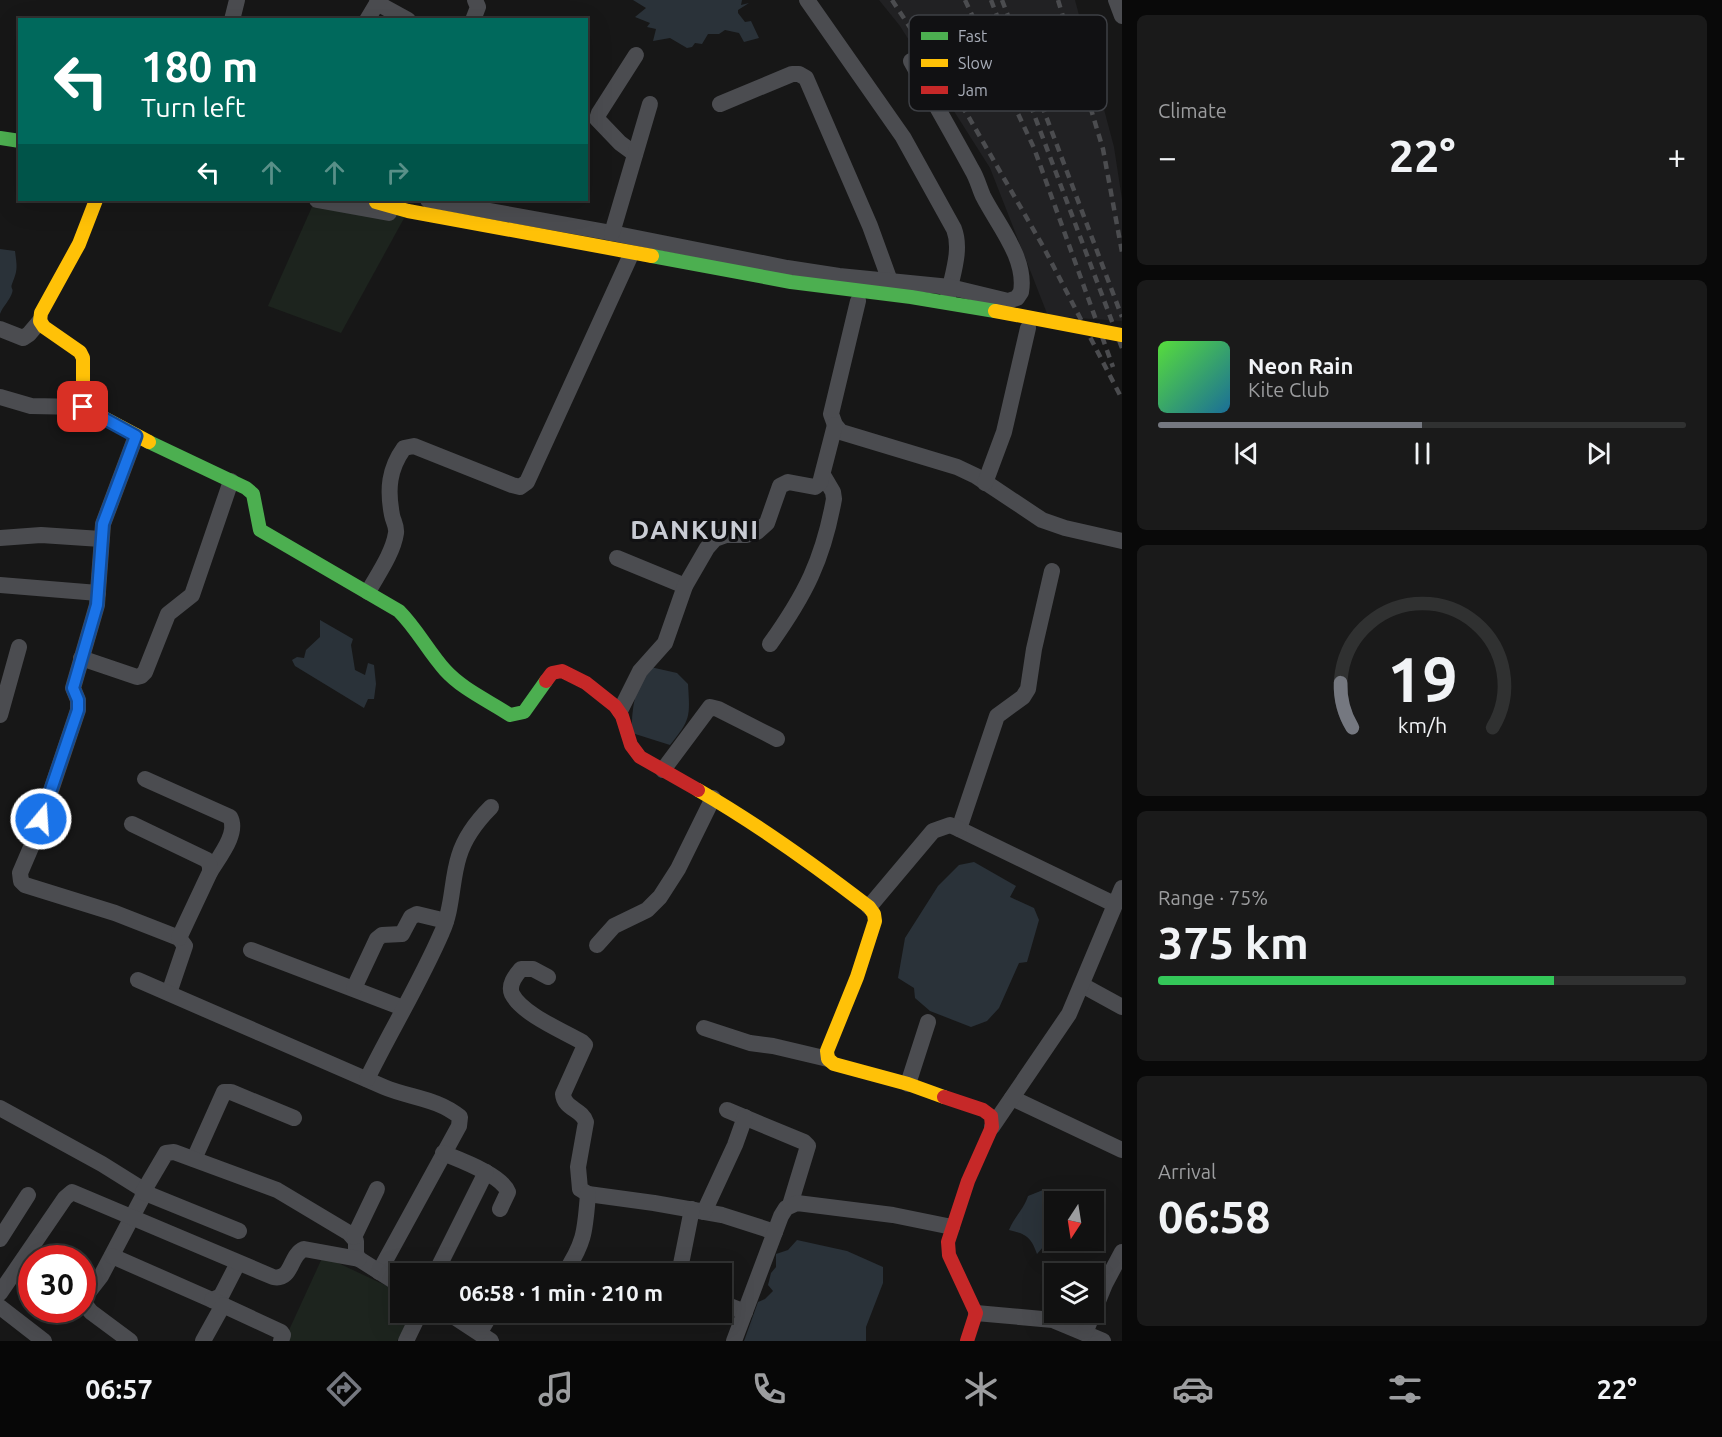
<!DOCTYPE html>
<html lang="en">
<head>
<meta charset="utf-8">
<style>
	:root { --surface:#111; --page:#1a1a1a; --text:#f1f3f6; --muted:#9c9d9f; --line:#303131; --accent:#757880 }
	body { margin:0; font-family:Ubuntu,sans-serif; background:var(--page); color:var(--text); height:100vh; display:flex; flex-direction:column; font-size:22px; white-space:nowrap }
	* { box-sizing:border-box; margin:0 }
	p { font-size:20px; color:var(--muted) }
	.icon { flex:none; width:33px; height:33px; fill:none; stroke:currentColor; stroke-width:2; stroke-linecap:round; stroke-linejoin:round }
	.map { position:relative; flex:1; overflow:hidden }
	.drawer { display:flex; flex-direction:column; gap:15px; padding:15px; background:#090909; width:600px }
	.drawer>* { flex:none }
	.hud { position:absolute; left:18px; top:18px; width:570px; height:183px; border-radius:0px; box-shadow:0 6px 24px #0002,0 0 0 2px var(--line); background:#00695c; color:#fff; overflow:hidden }
	.needle { width:39px; rotate:192deg }
	.fabs { position:absolute; left:1044px; top:1191px; display:grid; gap:12px }
	.fabs a { display:grid; place-items:center; width:60px; height:60px; border-radius:0px; background:var(--surface); box-shadow:0 6px 24px #0002,0 0 0 2px var(--line); font-size:30px }
	.speed { position:absolute; left:18px; top:1245px; display:flex; gap:12px; font-size:30px; font-weight:700; text-align:center }
	.speed>* { display:grid; place-content:center; width:78px; height:78px; border-radius:50%; background:var(--surface); box-shadow:0 6px 24px #0002,0 0 0 2px var(--line); line-height:1 }
	.speed .limit { border:9px solid #d22; background:#fff; color:#111 }
	.pin { position:absolute; display:grid; place-items:center; width:51px; height:51px; color:#fff; margin:-26px; border-radius:12px; box-shadow:0 3px 9px #0006 }
	.me { position:absolute; width:66px; margin:-33px; rotate:18deg; stroke-linejoin:round; filter:drop-shadow(0 0 4px #0008) }
	.turn { display:flex; align-items:center; gap:21px; height:126px; padding:0 24px; font-size:27px }
	.turn .icon { width:78px; height:78px; stroke-width:2.5 }
	.turn b { display:block; font-size:42px; line-height:51px }
	.lanes { display:flex; align-items:center; height:57px; padding:0 24px; background:#0003; justify-content:center; gap:30px; direction:ltr }
	.lanes .off { opacity:.35 }
	.big { font-size:45px; font-weight:700; line-height:1.1 }
	.drawer .tile { flex:1; display:flex; flex-direction:column; justify-content:center; gap:9px; min-width:0; padding:0 21px; border-radius:9px; background:var(--page) }
	.drawer .dial { align-items:center; gap:0 }
	.dial svg { height:156px; overflow:visible; fill:none; stroke:var(--line); stroke-width:7; stroke-linecap:round; text-anchor:middle }
	.dial text { fill:var(--text); stroke:none }
	.song { display:flex; align-items:center; gap:18px }
	.cover { width:72px; height:72px; border-radius:9px; background:linear-gradient(135deg,hsl(110 70% 55%),hsl(200 70% 35%)) }
	.played { height:6px; border-radius:3px; background:linear-gradient(90deg,var(--accent) 50%,var(--line) 50%) }
	.keys { display:flex; justify-content:space-around; direction:ltr }
	.heat { display:flex; justify-content:space-between; align-items:center; font-size:33px; direction:ltr }
	.charge { height:9px; border-radius:4px; background:linear-gradient(90deg,#34c759 75%,var(--line) 0) }
	.trip { position:absolute; left:390px; top:1263px; width:342px; height:60px; border-radius:0px; background:var(--surface); box-shadow:0 6px 24px #0002,0 0 0 2px var(--line); font-weight:700; line-height:60px; text-align:center }
	.dock { display:flex; height:96px; justify-content:space-around; align-items:center; background:#070707; color:var(--muted) }
	.dock .icon { width:42px; height:42px }
	.dock .selected { color:var(--accent) }
	.dock b { font-size:27px; color:var(--text) }
	main { display:flex; flex:1; min-height:0 }
	.map>svg:first-child { display:block }
</style>
</head>
<body>
<main>
<div class="map">
<svg width="1122" height="1341" viewBox="0 0 1122 1341">
	<rect width="100%" height="100%" fill="#171717"/>
	<path fill="#212123" d="M879,0H1075L1114,147L1122,199V321L1048,316L990,168L900,26Z"/>
	<g fill="#1d241e">
		<path d="M315,200L408,211L341,333L268,306Z"/>
		<path d="M323,1256L400,1292V1312L411,1313L397,1341H284Z"/>
	</g>
	<g fill="#2a3239">
		<path d="M633,0H742L741,5L749,3L738,10V13L745,22L751,21L759,38L744,42L739,33L725,30L719,34H708L702,44L695,43L692,47L687,48L670,38L653,41L656,29L647,27L650,23L635,17L646,8Z"/>
		<path d="M0,249L15,251C17,267 18,269 12,284C10,289 14,288 12,293C10,300 3,306 0,314Z"/>
		<path d="M320,620L353,639L351,645L355,670L365,675L368,663L374,665L376,684L374,699H368L364,708L295,666L292,660L297,657L304,658L306,650L320,637Z"/>
		<path d="M646,666L677,673L688,684C690,717 691,719 670,745L632,733C631,708 636,688 646,666Z"/>
		<path d="M974,862L1016,886L1010,897L1034,908L1039,920L1027,962L1019,963L999,1008L987,1021L971,1027L930,1011L915,998L914,988L898,978L905,938L938,886L959,865Z"/>
		<path d="M1043,1190L1050,1192L1056,1201L1054,1202V1238L1050,1239L1037,1254C1031,1237 1026,1234 1009,1230C1014,1217 1024,1209 1028,1196Z"/>
		<path d="M797,1240L847,1251L883,1267V1283L866,1327V1341H744L758,1302L765,1299L773,1291L768,1285L771,1273L776,1267V1254L788,1250Z"/>
	</g>
	<g fill="none" stroke-linecap="round" stroke-linejoin="round">
		<g stroke="#4b4c50" stroke-width="16">
			<path d="M807,0L903,137L954,229C962,250 952,275 948,297"/>
			<path d="M1116,0L1122,16"/>
			<path d="M377,3L408,20"/>
			<path d="M232,20L237,0"/>
			<path d="M367,20L379,0"/>
			<path d="M473,20L478,7L475,0"/>
			<path d="M720,104L792,74H799L806,78L870,226L890,281"/>
			<path d="M635,154L620,143L597,119L599,113L636,55"/>
			<path d="M317,200L389,213"/>
			<path d="M428,200L612,233L787,268L839,276L950,287L1008,301L1017,298L1021,292C1027,258 997,224 983,196C979,187 977,178 972,170C952,133 931,97 911,61"/>
			<path d="M612,233L650,104"/>
			<path d="M858,301L831,414L835,425L841,432L957,467L976,476L1042,520L1065,528L1122,541"/>
			<path d="M0,329L23,338L29,334L40,321"/>
			<path d="M0,397L31,406L83,407"/>
			<path d="M136,436L103,524L97,605L73,688L78,700V710L35,838L20,873L21,881L25,885L115,913L179,938L185,946L169,993"/>
			<path d="M985,483L1004,432L1028,328"/>
			<path d="M0,538L41,535L101,539"/>
			<path d="M617,558L685,586"/>
			<path d="M1052,571L1034,649L1028,689L1023,697L997,716L959,829L1114,904"/>
			<path d="M0,585L98,593"/>
			<path d="M368,592C378,574 393,553 396,533C397,526 393,521 392,515C387,489 389,469 404,448L414,446L512,485L520,487L527,482L629,259"/>
			<path d="M770,644C805,595 823,560 834,499L833,492L823,475"/>
			<path d="M81,658L137,677L141,676L145,672L168,614L192,595L231,481"/>
			<path d="M620,711L640,671L665,643L685,586L707,548L715,539L726,535H746L757,532L767,523L780,486L788,482L815,487L820,483L835,425"/>
			<path d="M0,715L19,647"/>
			<path d="M663,770L710,707L718,709L777,739"/>
			<path d="M145,779L230,817C239,833 219,857 210,872"/>
			<path d="M132,824L207,860L210,866V872L179,938"/>
			<path d="M869,907L933,831L950,825L959,829"/>
			<path d="M597,945L614,926L647,910L660,897L678,869L713,798"/>
			<path d="M251,950L403,1008"/>
			<path d="M548,977L533,969H521C515,976 508,985 512,994C522,1014 563,1031 582,1042L585,1045L563,1094C564,1109 582,1109 586,1122L578,1167L580,1189L588,1194L654,1203L722,1215L775,1232"/>
			<path d="M138,980C220,1015 302,1052 384,1087C410,1098 437,1098 460,1117L459,1126L379,1272"/>
			<path d="M1082,985L1122,1007"/>
			<path d="M354,988L377,939L382,935L402,934L411,917L417,914L446,921"/>
			<path d="M704,1028L750,1043L773,1046L828,1059"/>
			<path d="M367,1079C391,1030 420,983 442,932C453,908 451,881 459,856C465,836 477,821 491,807"/>
			<path d="M908,1084L928,1022"/>
			<path d="M1012,1098L1122,1150"/>
			<path d="M0,1108L102,1164L142,1189L143,1196L141,1200L101,1276L87,1294L83,1302L91,1312L130,1341"/>
			<path d="M727,1110L804,1142L808,1146L790,1205"/>
			<path d="M992,1127L1069,1014L1122,888"/>
			<path d="M443,1153C460,1160 502,1175 508,1192L500,1209"/>
			<path d="M194,1159L224,1092H231L294,1118"/>
			<path d="M704,1212L735,1145L745,1117"/>
			<path d="M239,1231L143,1192L166,1153L174,1152L277,1190L349,1233L356,1241V1254L359,1259L400,1285"/>
			<path d="M354,1237L377,1189"/>
			<path d="M0,1239L28,1195"/>
			<path d="M112,1256L212,1300L221,1296L238,1263"/>
			<path d="M435,1274L486,1172"/>
			<path d="M564,1274C585,1242 585,1231 588,1194"/>
			<path d="M679,1274L692,1209"/>
			<path d="M0,1293L65,1198L72,1192L273,1277C293,1281 289,1255 304,1249L359,1259"/>
			<path d="M212,1300L281,1332L283,1335L281,1341"/>
			<path d="M722,1303L745,1312"/>
			<path d="M0,1307L44,1341"/>
			<path d="M447,1312L491,1341"/>
			<path d="M976,1313L1053,1320L1103,1341"/>
			<path d="M480,1332L492,1312"/>
			<path d="M1085,1333L1105,1284L1122,1252"/>
			<path d="M203,1341L223,1305"/>
			<path d="M406,1341L420,1312"/>
			<path d="M734,1341L781,1216L786,1208L797,1203L893,1215L952,1227"/>
		</g>
		<g stroke="#4caf50" stroke-width="14">
			<path d="M0,138L20,141"/>
			<path d="M149,442L246,488L253,494L260,530L399,611C417,629 428,651 445,670C462,689 489,701 510,715L524,712L546,681"/>
		</g>
		<g stroke="#ffc107" stroke-width="14">
			<path d="M96,200L79,244L41,313L40,321L44,327L80,352L83,358V407L149,442"/>
			<path d="M698,790C759,825 813,864 869,907L874,914L875,921L857,977L827,1051L828,1059L834,1064L908,1084L944,1097"/>
		</g>
		<g stroke="#c62828" stroke-width="14">
			<path d="M546,681L552,673L562,671L586,683L615,706L622,716L631,745L640,757L698,790"/>
			<path d="M944,1097L983,1110L991,1116L992,1127L968,1181L948,1242L949,1255L976,1313L967,1341"/>
		</g>
		<g stroke="#4b4c4f" stroke-width="4.5" stroke-dasharray="8 6" stroke-linecap="butt">
			<path d="M892,0L967,114L1044,248L1122,399"/>
			<path d="M965,0L1034,148L1113,367"/>
			<path d="M991,0L1122,348"/>
			<path d="M1002,0L1122,317"/>
			<path d="M1058,0L1103,149L1122,252"/>
		</g>
		<path stroke="#4caf50" stroke-width="14" d="M652,256L791,282L911,297L995,311"/>
		<g stroke="#ffc107" stroke-width="14">
			<path d="M376,202L408,211L652,256"/>
			<path d="M995,311L1122,335"/>
		</g>
	</g>
	<g fill="none" stroke-linecap="round" stroke-linejoin="round">
		<defs>
			<path id="route" d="M41,819L78,710V700L73,688L97,605L103,524L136,436L83,407"/>
		</defs>
		<use href="#route" stroke="#114b97" stroke-width="15"/>
		<use href="#route" stroke="#1a73e8" stroke-width="10"/>
	</g>
	<g text-anchor="middle" stroke-width="6" stroke-linejoin="round" paint-order="stroke">
		<g font-size="26" font-weight="bold" letter-spacing="1.5" fill="#c9ccd4" stroke="#111113">
			<text x="695" y="539">DANKUNI</text>
		</g>
	</g>
	<rect x="909" y="15" width="198" height="96" rx="9" fill="#111113" stroke="#3e4045" stroke-width="1.5"/>
	<rect x="921" y="32" width="27" height="8" fill="#4caf50"/>
	<rect x="921" y="59" width="27" height="8" fill="#ffc107"/>
	<rect x="921" y="86" width="27" height="8" fill="#c62828"/>
	<g font-size="16" fill="#a8adb8">
		<text x="958" y="42">Fast</text>
		<text x="958" y="69">Slow</text>
		<text x="958" y="96">Jam</text>
	</g>
</svg>
<div class="fabs">
<a><svg class="needle" viewBox="-14 -14 28 28"><path d="M0-13l5 13h-10z" fill="#e53935"/><path d="M0 13l5-13h-10z" fill="#9c9d9f"/></svg></a>
<a><svg class="icon" aria-label="layers" viewBox="0 0 24 24"><path d="M12 4l9 5-9 5-9-5zM3 14l9 5 9-5"/></svg></a>
</div>
<div class="speed"><div class="limit">30</div></div>
<div class="pin" style="left:83px;top:407px;background:#d93025"><svg class="icon" aria-label="arrive" viewBox="0 0 24 24"><path d="M6 21V4h12l-3 4 3 4H6"/></svg></div>
<svg class="me" style="left:41px;top:819px" viewBox="-20 -20 40 40"><circle r="17" fill="#1a73e8" stroke="#fff" stroke-width="3"/><path d="M0-11L8 9 0 5-8 9z" fill="#fff"/></svg>
<div class="trip">06:58 · 1 min · 210 m</div>
<div class="hud">
<div class="turn"><svg class="icon" aria-label="left" viewBox="0 0 24 24"><path d="M17 20v-9H6M10 6l-5 5 5 5"/></svg><div><b>180 m</b>Turn left</div></div>
<div class="lanes"><svg class="icon" aria-label="left" viewBox="0 0 24 24"><path d="M17 20v-9H6M10 6l-5 5 5 5"/></svg><svg class="icon off" aria-label="ahead" viewBox="0 0 24 24"><path d="M12 20V5M6 11l6-6 6 6"/></svg><svg class="icon off" aria-label="ahead" viewBox="0 0 24 24"><path d="M12 20V5M6 11l6-6 6 6"/></svg><svg class="icon off" aria-label="right" viewBox="0 0 24 24"><path d="M7 20v-9h11M14 6l5 5-5 5"/></svg></div>
</div>
</div>
<section class="drawer">
<div class="tile"><p>Climate</p>
<div class="heat"><a>−</a><b class="big">22°</b><a>+</a></div>
</div>
<div class="tile">
<div class="song"><i class="cover"></i><div><b>Neon Rain</b><p>Kite Club</p></div></div>
<div class="played"></div>
<div class="keys"><svg class="icon" aria-label="previous" viewBox="0 0 24 24"><path d="M18 5L8 12l10 7zM5 5v14"/></svg><svg class="icon" aria-label="pause" viewBox="0 0 24 24"><path d="M8 5v14M16 5v14"/></svg><svg class="icon" aria-label="next" viewBox="0 0 24 24"><path d="M6 5l10 7-10 7zM19 5v14"/></svg></div>
</div>
<div class="tile dial"><svg viewBox="0 0 100 80">
<path d="M14 69A42 42 0 1 1 86 69"/>
<path d="M14 69A42 42 0 0 1 8 46" stroke="#757880"/>
<text x="50" y="56" font-size="32" font-weight="700">19</text>
<text x="50" y="72" font-size="11">km/h</text>
</svg></div>
<div class="tile"><p>Range · 75%</p><b class="big">375 km</b><div class="charge"></div></div>
<div class="tile"><p>Arrival</p><b class="big">06:58</b></div>
</section>
</main>
<nav class="dock">
<b>06:57</b>
<svg class="icon selected" aria-label="directions" viewBox="0 0 24 24"><path d="M12 3l9 9-9 9-9-9zM9 14v-3h6M13 9l2 2-2 2"/></svg>
<svg class="icon" aria-label="music" viewBox="0 0 24 24"><path d="M9 18V5l10-2v13"/><circle cx="6" cy="18" r="3"/><circle cx="16" cy="16" r="3"/></svg>
<svg class="icon" aria-label="phone" viewBox="0 0 24 24"><path d="M5 4h4l2 5-3 2q2 4 5 5l2-3 5 2v4C11 20 4 13 5 4z"/></svg>
<svg class="icon" aria-label="climate" viewBox="0 0 24 24"><path d="M12 3v18M4 7l16 10M4 17L20 7"/></svg>
<svg class="icon" aria-label="car" viewBox="0 0 24 24"><path d="M5 17H2v-5l4-1 3-4h7l3 4 3 1v5h-3M9 17h6M6 11h13"/><circle cx="7" cy="17" r="2"/><circle cx="17" cy="17" r="2"/></svg>
<svg class="icon" aria-label="filters" viewBox="0 0 24 24"><path d="M4 7h16M4 17h16"/><circle cx="9" cy="7" r="2"/><circle cx="15" cy="17" r="2"/></svg>
<b>22°</b>
</nav>
</body>
</html>
